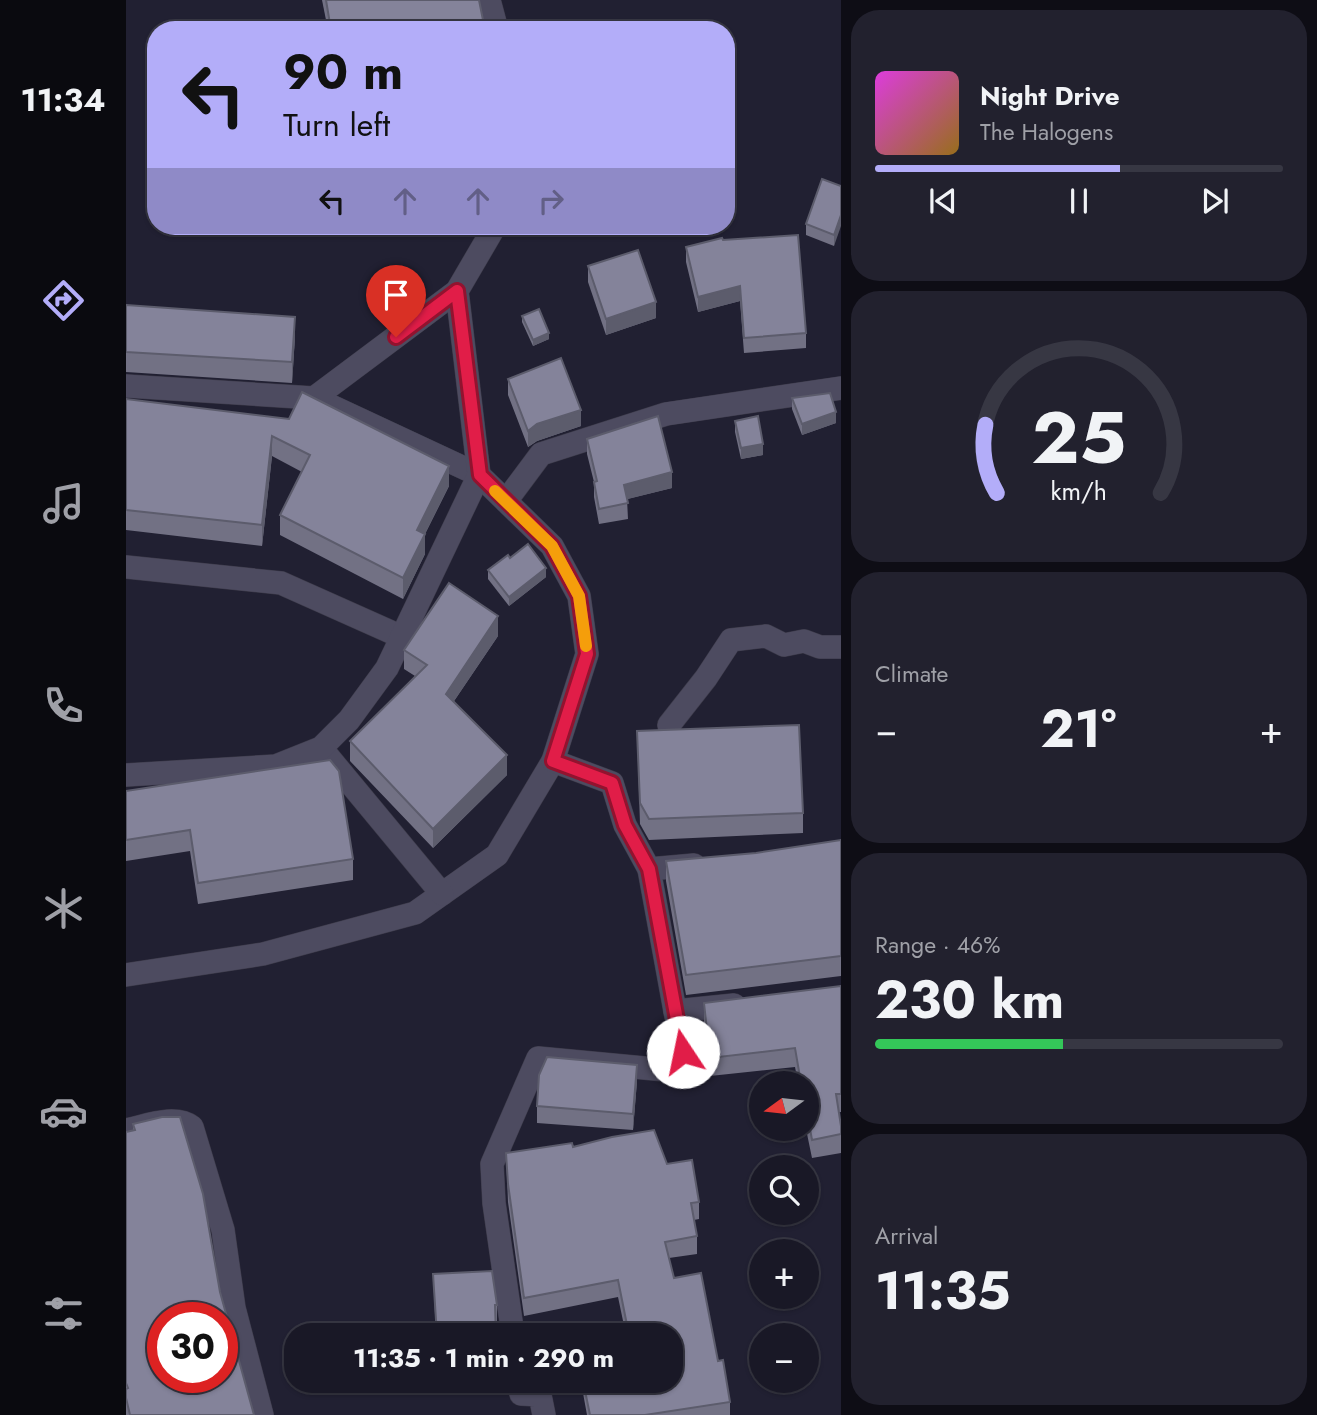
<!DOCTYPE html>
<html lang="en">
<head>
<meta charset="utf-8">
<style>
	:root { --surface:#191826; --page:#22212e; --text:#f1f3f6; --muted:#9fa0a7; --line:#373743; --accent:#b3adf9 }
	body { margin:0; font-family:Jost,sans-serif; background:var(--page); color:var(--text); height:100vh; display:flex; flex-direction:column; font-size:26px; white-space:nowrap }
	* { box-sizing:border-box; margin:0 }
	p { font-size:23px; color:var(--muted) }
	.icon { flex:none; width:38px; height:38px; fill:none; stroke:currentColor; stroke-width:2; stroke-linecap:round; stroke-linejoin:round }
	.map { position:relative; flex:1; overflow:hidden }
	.sheet { display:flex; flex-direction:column; gap:10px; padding:10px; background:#0e0d15; width:476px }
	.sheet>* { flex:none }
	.hud { position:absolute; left:21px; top:21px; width:588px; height:214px; border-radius:28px; box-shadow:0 2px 5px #0004,0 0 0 2px var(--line); background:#b3adf9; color:#111; overflow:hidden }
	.needle { width:46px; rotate:255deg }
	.tools { position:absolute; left:623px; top:1071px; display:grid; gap:14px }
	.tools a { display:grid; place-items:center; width:70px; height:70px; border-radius:50%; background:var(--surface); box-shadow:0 2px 5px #0004,0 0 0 2px var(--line); font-size:35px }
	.speed { position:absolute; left:21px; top:1302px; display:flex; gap:14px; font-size:35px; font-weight:700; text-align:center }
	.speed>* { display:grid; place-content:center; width:91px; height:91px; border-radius:50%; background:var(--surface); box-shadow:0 2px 5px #0004,0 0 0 2px var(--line); line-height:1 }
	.speed .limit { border:10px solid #d22; background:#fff; color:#111 }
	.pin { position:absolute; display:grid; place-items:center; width:60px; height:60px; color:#fff; margin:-72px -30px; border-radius:50% 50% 50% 0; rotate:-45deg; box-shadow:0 0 7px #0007 }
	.pin .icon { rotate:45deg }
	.me { position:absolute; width:77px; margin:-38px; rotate:349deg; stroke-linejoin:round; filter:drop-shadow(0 0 5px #0008) }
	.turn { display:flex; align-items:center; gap:24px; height:147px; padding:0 21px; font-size:32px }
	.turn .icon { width:91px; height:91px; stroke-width:2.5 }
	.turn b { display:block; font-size:49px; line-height:60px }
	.lanes { display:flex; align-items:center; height:66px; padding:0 21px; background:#0003; justify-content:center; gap:35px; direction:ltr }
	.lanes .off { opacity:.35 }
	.big { font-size:52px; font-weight:700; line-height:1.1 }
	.sheet .widget { flex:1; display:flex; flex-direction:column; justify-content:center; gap:10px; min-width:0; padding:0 24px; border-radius:28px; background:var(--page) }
	.sheet .dial { align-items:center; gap:0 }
	.dial svg { height:182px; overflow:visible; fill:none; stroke:var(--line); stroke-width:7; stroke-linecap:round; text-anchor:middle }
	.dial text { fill:var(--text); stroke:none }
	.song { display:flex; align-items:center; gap:21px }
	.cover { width:84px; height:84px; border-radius:10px; background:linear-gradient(135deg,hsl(300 70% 55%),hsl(40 70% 35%)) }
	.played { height:7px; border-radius:4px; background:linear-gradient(90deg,var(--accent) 60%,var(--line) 60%) }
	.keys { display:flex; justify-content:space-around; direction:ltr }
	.heat { display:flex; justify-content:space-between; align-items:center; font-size:38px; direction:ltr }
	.charge { height:10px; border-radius:5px; background:linear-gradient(90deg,#34c759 46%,var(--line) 0) }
	.trip { position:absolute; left:158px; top:1323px; width:399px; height:70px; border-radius:28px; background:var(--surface); box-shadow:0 2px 5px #0004,0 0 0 2px var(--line); font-weight:700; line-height:70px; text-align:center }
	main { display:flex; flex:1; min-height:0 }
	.tab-bar { display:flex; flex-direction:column; width:126px; justify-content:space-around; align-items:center; background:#0a0a0f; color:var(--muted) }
	.tab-bar .icon { width:49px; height:49px }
	.tab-bar .selected { color:var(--accent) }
	.tab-bar b { font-size:32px; color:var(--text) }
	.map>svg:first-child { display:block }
</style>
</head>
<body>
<main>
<nav class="tab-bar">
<b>11:34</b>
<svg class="icon selected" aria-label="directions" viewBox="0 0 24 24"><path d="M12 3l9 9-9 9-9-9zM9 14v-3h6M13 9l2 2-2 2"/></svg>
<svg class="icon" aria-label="music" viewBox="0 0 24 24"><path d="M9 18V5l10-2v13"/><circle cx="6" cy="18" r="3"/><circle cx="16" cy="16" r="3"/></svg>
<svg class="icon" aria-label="phone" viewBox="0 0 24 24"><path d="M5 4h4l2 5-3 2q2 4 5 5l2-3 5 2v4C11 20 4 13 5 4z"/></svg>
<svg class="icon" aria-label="climate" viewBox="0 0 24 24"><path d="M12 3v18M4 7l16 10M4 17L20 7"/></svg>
<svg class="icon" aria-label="car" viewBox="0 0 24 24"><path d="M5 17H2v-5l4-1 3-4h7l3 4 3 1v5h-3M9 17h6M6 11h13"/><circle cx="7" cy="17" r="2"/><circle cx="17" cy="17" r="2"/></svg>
<svg class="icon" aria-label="filters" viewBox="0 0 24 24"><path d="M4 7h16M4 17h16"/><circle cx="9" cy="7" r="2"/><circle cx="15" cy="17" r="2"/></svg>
</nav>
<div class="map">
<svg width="715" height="1415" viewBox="0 0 715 1415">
	<rect width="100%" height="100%" fill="#212032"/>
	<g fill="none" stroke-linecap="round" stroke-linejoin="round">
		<defs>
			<g id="minor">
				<path d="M363,0L371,30"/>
				<path d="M0,386L188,398L353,475L426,546L453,596L461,654L427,761L371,855L289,913L137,954L0,975"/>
				<path d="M188,398L331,291"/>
				<path d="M380,501L415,454L540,414L715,388"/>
				<path d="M0,567L155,583L276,637"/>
				<path d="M543,725L580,678L605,640L640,636L658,645L678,641L694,647H715"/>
				<path d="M195,748L316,894"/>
				<path d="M427,761L486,783L499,825L523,869"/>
				<path d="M0,775L150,766L195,748L223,720L261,668L353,475L331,291L369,226"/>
				<path d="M568,865L523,869L549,1011L608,1005"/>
				<path d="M0,1130C20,1126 49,1114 66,1127L97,1230L108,1308L136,1415"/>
				<path d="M387,1335L368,1203L366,1164L412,1058L561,1072L549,1011"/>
				<path d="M393,1381L395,1394L414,1395L418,1415"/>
			</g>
		</defs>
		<use href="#minor" stroke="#3d3b4a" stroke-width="24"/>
		<use href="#minor" stroke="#4d4b60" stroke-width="23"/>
	</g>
	<g fill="#727184">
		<path d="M196,0H353L359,30H202Z"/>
		<path d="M715,186L708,246L680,235V224Z"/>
		<path d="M597,240L680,333V348L618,353L614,301L572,312L560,262V247Z"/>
		<path d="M462,266L530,318L480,335L462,282Z"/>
		<path d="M0,305L169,337L166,383L0,372Z"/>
		<path d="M396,316L423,339L407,346L396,322Z"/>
		<path d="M382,379L455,426L411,441L402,447L382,395Z"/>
		<path d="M666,398L710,423L676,435L666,409Z"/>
		<path d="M0,399L163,419L323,486L299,534V554L277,599L154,535V515L176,472L146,456L136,546L0,530Z"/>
		<path d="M609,421L637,455L615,459L609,432Z"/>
		<path d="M461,439L546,488L501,499L502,519L473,524L468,497V482L461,454Z"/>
		<path d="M384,558L420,577L383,606L362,579V570Z"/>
		<path d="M372,636L328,701L381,775L307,848L224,761V741L289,676L278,669V650Z"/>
		<path d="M511,731L677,813V833L523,840L514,824Z"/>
		<path d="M0,791L227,859V880L72,904L64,851L0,861Z"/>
		<path d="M715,840V976L560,995L540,881V861L630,853Z"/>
		<path d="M715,986V1112H713L715,1126V1153L686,1158L680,1129L681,1083H672L669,1067L584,1076L578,1021V1003Z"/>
		<path d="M511,1081L507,1130L411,1123V1106Z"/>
		<path d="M7,1124L94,1292L128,1415H0V1132L7,1130Z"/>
		<path d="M447,1147L541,1164L573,1202V1219L568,1220L571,1236V1254L543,1258L548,1278L592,1361L604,1402V1415H461L457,1393V1381H544V1335H500L492,1297L398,1316L382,1202L380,1153Z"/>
		<path d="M307,1274L371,1305V1321H369L370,1335H310Z"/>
	</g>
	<g fill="#5c5c6c">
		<path d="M715,215V226L708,246V235Z"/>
		<path d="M614,286V301L572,312V297Z"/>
		<path d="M530,302V318L480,335V319Z"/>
		<path d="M169,317V337L166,383V362Z"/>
		<path d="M423,333V339L407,346V340Z"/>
		<path d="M455,410V426L411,441L402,447V431L411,424Z"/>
		<path d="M710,412V423L676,435V424Z"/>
		<path d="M146,436V456L136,546V525Z"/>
		<path d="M637,444V455L615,459V448Z"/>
		<path d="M323,466V486L291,550V530Z"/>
		<path d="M546,472V488L498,500V485Z"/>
		<path d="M299,534V554L277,599V578Z"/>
		<path d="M420,568V577L383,606V597Z"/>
		<path d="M372,616V636L320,713V694Z"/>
		<path d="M381,755V775L307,848V829Z"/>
		<path d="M511,1065V1081L507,1130V1114Z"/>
	</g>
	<g fill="#84839a" stroke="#5c5c6c" stroke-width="2" fill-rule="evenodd">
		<path d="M200,0H353L359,30H205Z"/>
		<path d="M696,179L715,186V215L708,235L680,224Z"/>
		<path d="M672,235L680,333L618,338L614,286L572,297L560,247L596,238L597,240Z"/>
		<path d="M512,250L530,302L480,319L462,266Z"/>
		<path d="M0,305L169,317L166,362L0,352Z"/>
		<path d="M413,309L423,333L407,340L396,316Z"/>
		<path d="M435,358L455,410L411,424L402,431L382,379Z"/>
		<path d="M176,392L323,466L291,530L299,534L277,578L154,515L184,455L146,436L136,525L0,510V399L163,419Z"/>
		<path d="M704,393L710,412L676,424L666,398Z"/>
		<path d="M532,416L546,472L498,485L502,503L473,509L468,482L471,481L461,439Z"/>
		<path d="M632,416L637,444L615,448L609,421Z"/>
		<path d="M402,544L420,568L383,597L362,570L382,555L384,558Z"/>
		<path d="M323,583L372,616L320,694L381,755L307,829L224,741L301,665L278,650Z"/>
		<path d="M673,725L677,813L523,819L514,803L511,731Z"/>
		<path d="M204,760L213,771L227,859L72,883L64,830L0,840V791Z"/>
		<path d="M715,840V956L560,975L540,861L630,853Z"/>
		<path d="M715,986V1094H710L715,1126V1134L686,1140L681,1112V1083H675L669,1048L584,1058L578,1003Z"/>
		<path d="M421,1057L511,1065L507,1114L411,1106L413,1075Z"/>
		<path d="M36,1117H54L77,1194L94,1292L128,1415H4L0,1398V1389L2,1388L0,1383V1132L9,1130L7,1124ZM37,1318H96V1377H37Z"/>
		<path d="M528,1130L541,1164L566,1160L573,1202L565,1203L571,1236L539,1242L548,1278L575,1273L592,1361L597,1360L604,1402L519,1415H464L457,1381H544V1335H503L492,1280L398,1298L382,1184L380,1153L446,1143L447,1147L486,1137Z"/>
		<path d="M366,1271L371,1305H369L370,1335H311L307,1274Z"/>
	</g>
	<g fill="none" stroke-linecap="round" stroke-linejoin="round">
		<defs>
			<path id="route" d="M270,337L331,291L354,475L426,546L453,596L461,654L427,761L486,783L499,825L523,869L557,1052"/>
		</defs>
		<use href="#route" stroke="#92132f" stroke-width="18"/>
		<use href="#route" stroke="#e11d48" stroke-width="12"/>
		<path stroke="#f59e0b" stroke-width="12" d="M369,491L426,546L453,596L460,646"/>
	</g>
</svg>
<div class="tools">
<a><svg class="needle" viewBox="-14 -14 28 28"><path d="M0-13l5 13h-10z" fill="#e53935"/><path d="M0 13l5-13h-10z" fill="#9fa0a7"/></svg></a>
<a><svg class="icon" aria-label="search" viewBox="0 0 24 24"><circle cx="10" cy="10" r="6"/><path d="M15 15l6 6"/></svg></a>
<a>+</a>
<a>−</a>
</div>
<div class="speed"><div class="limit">30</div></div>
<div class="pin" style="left:270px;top:337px;background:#d93025"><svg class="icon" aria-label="arrive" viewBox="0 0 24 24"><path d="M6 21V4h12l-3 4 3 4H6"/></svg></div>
<svg class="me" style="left:557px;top:1052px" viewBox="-20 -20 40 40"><circle r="19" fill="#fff"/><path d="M0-13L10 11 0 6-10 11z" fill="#e11d48"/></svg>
<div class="trip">11:35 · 1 min · 290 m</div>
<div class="hud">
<div class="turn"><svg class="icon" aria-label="left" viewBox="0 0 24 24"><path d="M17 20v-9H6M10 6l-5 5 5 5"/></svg><div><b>90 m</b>Turn left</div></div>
<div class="lanes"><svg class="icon" aria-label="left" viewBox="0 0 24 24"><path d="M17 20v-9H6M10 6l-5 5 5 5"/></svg><svg class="icon off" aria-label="ahead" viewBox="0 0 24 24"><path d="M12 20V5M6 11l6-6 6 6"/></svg><svg class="icon off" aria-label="ahead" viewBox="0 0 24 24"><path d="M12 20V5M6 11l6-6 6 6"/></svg><svg class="icon off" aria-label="right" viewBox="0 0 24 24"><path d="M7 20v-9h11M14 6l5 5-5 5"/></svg></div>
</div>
</div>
<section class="sheet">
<div class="widget">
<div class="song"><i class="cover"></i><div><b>Night Drive</b><p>The Halogens</p></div></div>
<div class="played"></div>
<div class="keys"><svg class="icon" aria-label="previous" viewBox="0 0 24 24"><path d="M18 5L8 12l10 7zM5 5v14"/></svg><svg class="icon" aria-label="pause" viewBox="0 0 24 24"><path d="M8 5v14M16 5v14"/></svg><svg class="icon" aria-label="next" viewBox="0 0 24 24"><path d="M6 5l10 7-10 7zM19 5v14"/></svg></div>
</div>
<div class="widget dial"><svg viewBox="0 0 100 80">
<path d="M14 69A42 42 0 1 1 86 69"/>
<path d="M14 69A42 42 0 0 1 9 39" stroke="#b3adf9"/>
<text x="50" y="56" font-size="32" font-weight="700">25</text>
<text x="50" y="72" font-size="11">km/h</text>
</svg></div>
<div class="widget"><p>Climate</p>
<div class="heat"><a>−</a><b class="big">21°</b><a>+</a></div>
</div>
<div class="widget"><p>Range · 46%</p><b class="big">230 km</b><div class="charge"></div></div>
<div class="widget"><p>Arrival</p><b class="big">11:35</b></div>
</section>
</main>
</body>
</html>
